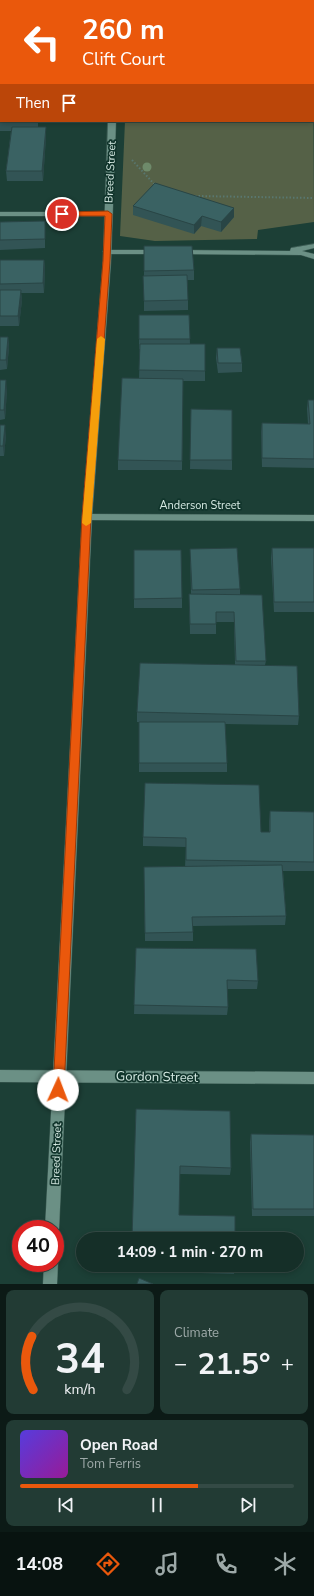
<!DOCTYPE html>
<html lang="en">
<head>
<meta charset="utf-8">
<style>
	:root { --surface:#152f28; --page:#223b34; --text:#f1f3f6; --muted:#9da9a8; --line:#344a45; --accent:#ea580c }
	body { margin:0; font-family:"Nunito Sans",sans-serif; background:var(--page); color:var(--text); height:100vh; display:flex; flex-direction:column; font-size:15px; white-space:nowrap }
	* { box-sizing:border-box; margin:0 }
	p { font-size:13px; color:var(--muted) }
	.icon { flex:none; width:22px; height:22px; fill:none; stroke:currentColor; stroke-width:2; stroke-linecap:round; stroke-linejoin:round }
	.map { position:relative; height:1284px; overflow:hidden }
	.panel { display:flex; flex-direction:column; gap:6px; padding:6px; background:#0c1a16; flex:1 }
	.panel>* { flex:none }
	.hud { position:absolute; left:0px; top:0px; width:314px; height:122px; box-shadow:0 2px 6px #0003,0 0 0 1px var(--line); background:#ea580c; color:#fff; overflow:hidden }
	.speed { position:absolute; left:12px; top:1220px; display:flex; gap:8px; font-size:20px; font-weight:700; text-align:center }
	.speed>* { display:grid; place-content:center; width:52px; height:52px; border-radius:50%; background:var(--surface); box-shadow:0 2px 6px #0003,0 0 0 1px var(--line); line-height:1 }
	.speed .limit { border:6px solid #d22; background:#fff; color:#111 }
	.pin { position:absolute; display:grid; place-items:center; width:34px; height:34px; color:#fff; margin:-17px; border:2px solid #fff; border-radius:50%; box-shadow:0 1px 4px #0007 }
	.me { position:absolute; width:44px; margin:-22px; rotate:2deg; stroke-linejoin:round; filter:drop-shadow(0 0 3px #0008) }
	.turn { display:flex; align-items:center; gap:14px; height:84px; padding:0 16px; font-size:18px }
	.turn .icon { width:52px; height:52px; stroke-width:2.5 }
	.turn b { display:block; font-size:28px; line-height:34px }
	.then { display:flex; align-items:center; height:38px; padding:0 16px; background:#0003; gap:8px; font-size:15px }
	.big { font-size:30px; font-weight:700; line-height:1.1 }
	.panel .widget { flex:1; display:flex; flex-direction:column; justify-content:center; gap:6px; min-width:0; padding:0 14px; border-radius:8px; background:var(--page) }
	.panel .dial { align-items:center; gap:0 }
	.dial svg { height:104px; overflow:visible; fill:none; stroke:var(--line); stroke-width:7; stroke-linecap:round; text-anchor:middle }
	.dial text { fill:var(--text); stroke:none }
	.song { display:flex; align-items:center; gap:12px }
	.cover { width:48px; height:48px; border-radius:6px; background:linear-gradient(135deg,hsl(250 70% 55%),hsl(300 70% 35%)) }
	.played { height:4px; border-radius:2px; background:linear-gradient(90deg,var(--accent) 65%,var(--line) 65%) }
	.keys { display:flex; justify-content:space-around; direction:ltr }
	.heat { display:flex; justify-content:space-between; align-items:center; font-size:22px; direction:ltr }
	.panel .tiles { flex:1; display:grid; gap:6px; grid-template-columns:1fr 1fr }
	.widget:last-child { grid-column:span 2 }
	.trip { position:absolute; left:76px; top:1232px; width:228px; height:40px; border-radius:20px; background:var(--surface); box-shadow:0 2px 6px #0003,0 0 0 1px var(--line); font-weight:700; line-height:40px; text-align:center }
	.tabs { display:flex; height:64px; justify-content:space-around; align-items:center; background:#081310; color:var(--muted) }
	.tabs .icon { width:28px; height:28px }
	.tabs .on { color:var(--accent) }
	.tabs b { font-size:18px; color:var(--text) }
	.map>svg:first-child { display:block }
</style>
</head>
<body>
<div class="map">
<svg width="314" height="1284" viewBox="0 0 314 1284">
	<rect width="100%" height="100%" fill="#1c3f36"/>
	<g fill="#556147">
		<path d="M127,0H314L127,1Z"/>
		<path d="M313,18L314,222L258,230L257,239L155,241L120,236L125,121H313Z"/>
	</g>
	<g fill="none" stroke-linecap="round" stroke-linejoin="round">
		<defs>
			<g id="service">
				<rect x="313" y="7" width="1" height="4"/>
				<path d="M314,244V248L302,251L314,254V259L301,255L179,254L175,252L179,250L290,251L291,248Z"/>
				<path d="M104,250H157L161,252L157,254H107L103,252Z"/>
			</g>
			<g id="minor">
				<rect x="0" y="98" width="1" height="4"/>
				<path d="M0,212H108L112,214L108,216H0Z"/>
				<path d="M87,514L314,515V521L87,520L82,517Z"/>
				<path d="M0,1070L314,1072V1084L0,1082Z"/>
			</g>
			<g id="tertiary">
				<rect x="116" y="0" width="6" height="1"/>
				<path d="M108,121H116L111,261L92,517L59,1229L55,1234V1229H45L82,517L103,261Z"/>
				<path d="M55,1258L58,1263L57,1284H43L44,1263H55Z"/>
			</g>
		</defs>
		<use href="#service" stroke="#3d5c54" stroke-width="1"/>
		<use href="#minor" stroke="#3d5c54" stroke-width="1"/>
		<use href="#tertiary" stroke="#3d5c54" stroke-width="1"/>
		<g stroke="#59776f" stroke-width="2" stroke-dasharray="1.5 2" stroke-linecap="butt">
			<path d="M132,160L156,186"/>
			<path d="M195,196L314,198"/>
		</g>
		<use href="#service" fill="#6b9085" fill-rule="evenodd"/>
		<use href="#minor" fill="#6b9085" fill-rule="evenodd"/>
		<use href="#tertiary" fill="#6b9085" fill-rule="evenodd"/>
	</g>
	<circle fill="#6e8a6a" cx="147" cy="167" r="4.5"/>
	<g fill="#325455">
		<path d="M0,0H38V1H1V10H0Z"/>
		<rect x="0" y="14" width="1" height="67"/>
		<path d="M0,107L38,121V127H46V137L43,181H7L6,171L11,131H0Z"/>
		<path d="M133,206L234,208V217L221,232L201,226L194,234L133,215Z"/>
		<path d="M45,221V248L0,250V222Z"/>
		<path d="M144,246L194,270V280H187L188,300V310L144,311Z"/>
		<path d="M0,260H44L45,269L44,293H21L22,300L19,326H0Z"/>
		<path d="M139,315H189L190,344L205,371V381H183L182,470H118V460L139,378L140,349H139Z"/>
		<path d="M0,337H8L9,347L7,369L0,370Z"/>
		<path d="M217,348L242,363V372L218,373L216,358Z"/>
		<path d="M0,380L7,390L5,419L0,420Z"/>
		<path d="M308,400H314V468L262,467L261,432L262,423L308,424L307,409Z"/>
		<path d="M191,409L232,460V470L190,469Z"/>
		<path d="M0,425L6,435L4,456H0Z"/>
		<path d="M272,548H314V612H274L271,558Z"/>
		<path d="M190,549L240,589V595L266,661L265,665L299,716L298,725L225,724L227,763V772H139V722H137V712L235,665L234,622H216V634H190L189,594H191Z"/>
		<path d="M134,550L182,598V608H134Z"/>
		<path d="M270,811L314,812V871H283L286,916L285,925L193,926V941H145L144,867H185L186,847L143,846V837L269,832V821Z"/>
		<path d="M136,948L258,981L257,989H227L228,1007L227,1015L134,1014Z"/>
		<path d="M136,1109L231,1168L230,1175L180,1174L132,1239Z"/>
		<path d="M251,1134L314,1135V1216H252L250,1142Z"/>
		<path d="M131,1265H235L234,1274L131,1271Z"/>
	</g>
	<g fill="#294545">
		<path d="M46,127V137L43,181L42,171Z"/>
		<path d="M234,208V217L221,232V222Z"/>
		<path d="M202,216L201,226L194,234V225Z"/>
		<path d="M44,260L45,269L44,293L43,283Z"/>
		<path d="M21,290L22,300L19,326L18,316Z"/>
		<path d="M8,337L9,347L7,369L6,360Z"/>
		<path d="M6,380L7,390L5,419L4,410Z"/>
		<path d="M5,425L6,435L4,456L3,446Z"/>
	</g>
	<g fill="#3a6263" stroke="#294545">
		<path d="M0,0H36L0,1Z"/>
		<rect x="0" y="14" width="1" height="21"/>
		<rect x="0" y="43" width="1" height="29"/>
		<path d="M0,107H1V121H37L0,122Z"/>
		<path d="M12,127H46L42,171H6Z"/>
		<path d="M155,183L234,208L221,222L202,216L194,225L133,206Z"/>
		<path d="M45,221V239L0,240V222Z"/>
		<path d="M144,246H192L194,270L144,271Z"/>
		<path d="M0,260H44L43,283L0,284Z"/>
		<path d="M187,275L188,300L144,301L143,276Z"/>
		<path d="M0,290H21L18,316H0Z"/>
		<path d="M139,315H189L190,339H139Z"/>
		<path d="M0,337H8L6,360H0Z"/>
		<path d="M140,344H205V371L139,370Z"/>
		<path d="M217,348H240L242,363H218Z"/>
		<path d="M122,378L183,379L182,461L118,460Z"/>
		<path d="M0,380H6L4,410H0Z"/>
		<path d="M308,400H314V459L262,458V423L310,424Z"/>
		<path d="M191,409L232,410V460H190Z"/>
		<path d="M0,425H5L3,446H0Z"/>
		<path d="M237,548L240,589L192,590L190,549Z"/>
		<path d="M272,548H314V602H274Z"/>
		<path d="M134,550H181L182,598L134,599Z"/>
		<path d="M189,594L262,595L266,661H236L234,612H216V624H190Z"/>
		<path d="M140,663L297,666L299,716L137,712Z"/>
		<path d="M139,722H225L227,763H139Z"/>
		<path d="M145,783L259,785L261,832H270V811L314,812V862L186,860V838L143,837Z"/>
		<path d="M282,865L286,916L192,917L193,932L145,933L144,867Z"/>
		<path d="M136,948L256,949L258,981L227,980L228,1007L134,1005Z"/>
		<path d="M136,1109L230,1111L231,1168L180,1166L179,1215L235,1216V1239H132Z"/>
		<path d="M251,1134L314,1135V1209H253Z"/>
		<path d="M154,1265H235V1267Z"/>
		<path d="M139,1278L153,1284H137Z"/>
	</g>
	<path fill="#ea580c" stroke="#983908" d="M108,211L112,214L110,261L91,517L64,1090L62,1094L58,1096L54,1094L53,1090L82,517L103,261L105,216H62L58,214L62,212Z"/>
	<path fill="#f59e0b" d="M101,336L105,339L91,523L86,526L82,523L97,339Z"/>
	<g text-anchor="middle" stroke-width="3.5" stroke-linejoin="round" paint-order="stroke">
		<g font-size="11" fill="#d6eae3" stroke="#11352c">
			<text transform="translate(110 172) rotate(-87)" y="4">Breed Street</text>
			<text x="200" y="509">Anderson Street</text>
			<text transform="translate(56 1154) rotate(-88)" y="4">Breed Street</text>
		</g>
		<g font-size="13" fill="#d6eae3" stroke="#11352c">
			<text transform="translate(157 1076) rotate(1)" y="5">Gordon Street</text>
		</g>
	</g>
</svg>
<div class="speed"><div class="limit">40</div></div>
<div class="pin" style="left:62px;top:214px;background:#d93025"><svg class="icon" aria-label="arrive" viewBox="0 0 24 24"><path d="M6 21V4h12l-3 4 3 4H6"/></svg></div>
<svg class="me" style="left:58px;top:1090px" viewBox="-20 -20 40 40"><circle r="19" fill="#fff"/><path d="M0-13L10 11 0 6-10 11z" fill="#ea580c"/></svg>
<div class="trip">14:09 · 1 min · 270 m</div>
<div class="hud">
<div class="turn"><svg class="icon" aria-label="left" viewBox="0 0 24 24"><path d="M17 20v-9H6M10 6l-5 5 5 5"/></svg><div><b>260 m</b>Clift Court</div></div>
<div class="then">Then<svg class="icon" aria-label="arrive" viewBox="0 0 24 24"><path d="M6 21V4h12l-3 4 3 4H6"/></svg></div>
</div>
</div>
<section class="panel">
<div class="tiles">
<div class="widget dial"><svg viewBox="0 0 100 80">
<path d="M14 69A42 42 0 1 1 86 69"/>
<path d="M14 69A42 42 0 0 1 13 28" stroke="#ea580c"/>
<text x="50" y="56" font-size="32" font-weight="700">34</text>
<text x="50" y="72" font-size="11">km/h</text>
</svg></div>
<div class="widget"><p>Climate</p>
<div class="heat"><a>−</a><b class="big">21.5°</b><a>+</a></div>
</div>
<div class="widget">
<div class="song"><i class="cover"></i><div><b>Open Road</b><p>Tom Ferris</p></div></div>
<div class="played"></div>
<div class="keys"><svg class="icon" aria-label="previous" viewBox="0 0 24 24"><path d="M18 5L8 12l10 7zM5 5v14"/></svg><svg class="icon" aria-label="pause" viewBox="0 0 24 24"><path d="M8 5v14M16 5v14"/></svg><svg class="icon" aria-label="next" viewBox="0 0 24 24"><path d="M6 5l10 7-10 7zM19 5v14"/></svg></div>
</div>
</div>
</section>
<nav class="tabs">
<b>14:08</b>
<svg class="icon on" aria-label="directions" viewBox="0 0 24 24"><path d="M12 3l9 9-9 9-9-9zM9 14v-3h6M13 9l2 2-2 2"/></svg>
<svg class="icon" aria-label="music" viewBox="0 0 24 24"><path d="M9 18V5l10-2v13"/><circle cx="6" cy="18" r="3"/><circle cx="16" cy="16" r="3"/></svg>
<svg class="icon" aria-label="phone" viewBox="0 0 24 24"><path d="M5 4h4l2 5-3 2q2 4 5 5l2-3 5 2v4C11 20 4 13 5 4z"/></svg>
<svg class="icon" aria-label="climate" viewBox="0 0 24 24"><path d="M12 3v18M4 7l16 10M4 17L20 7"/></svg>
</nav>
</body>
</html>
